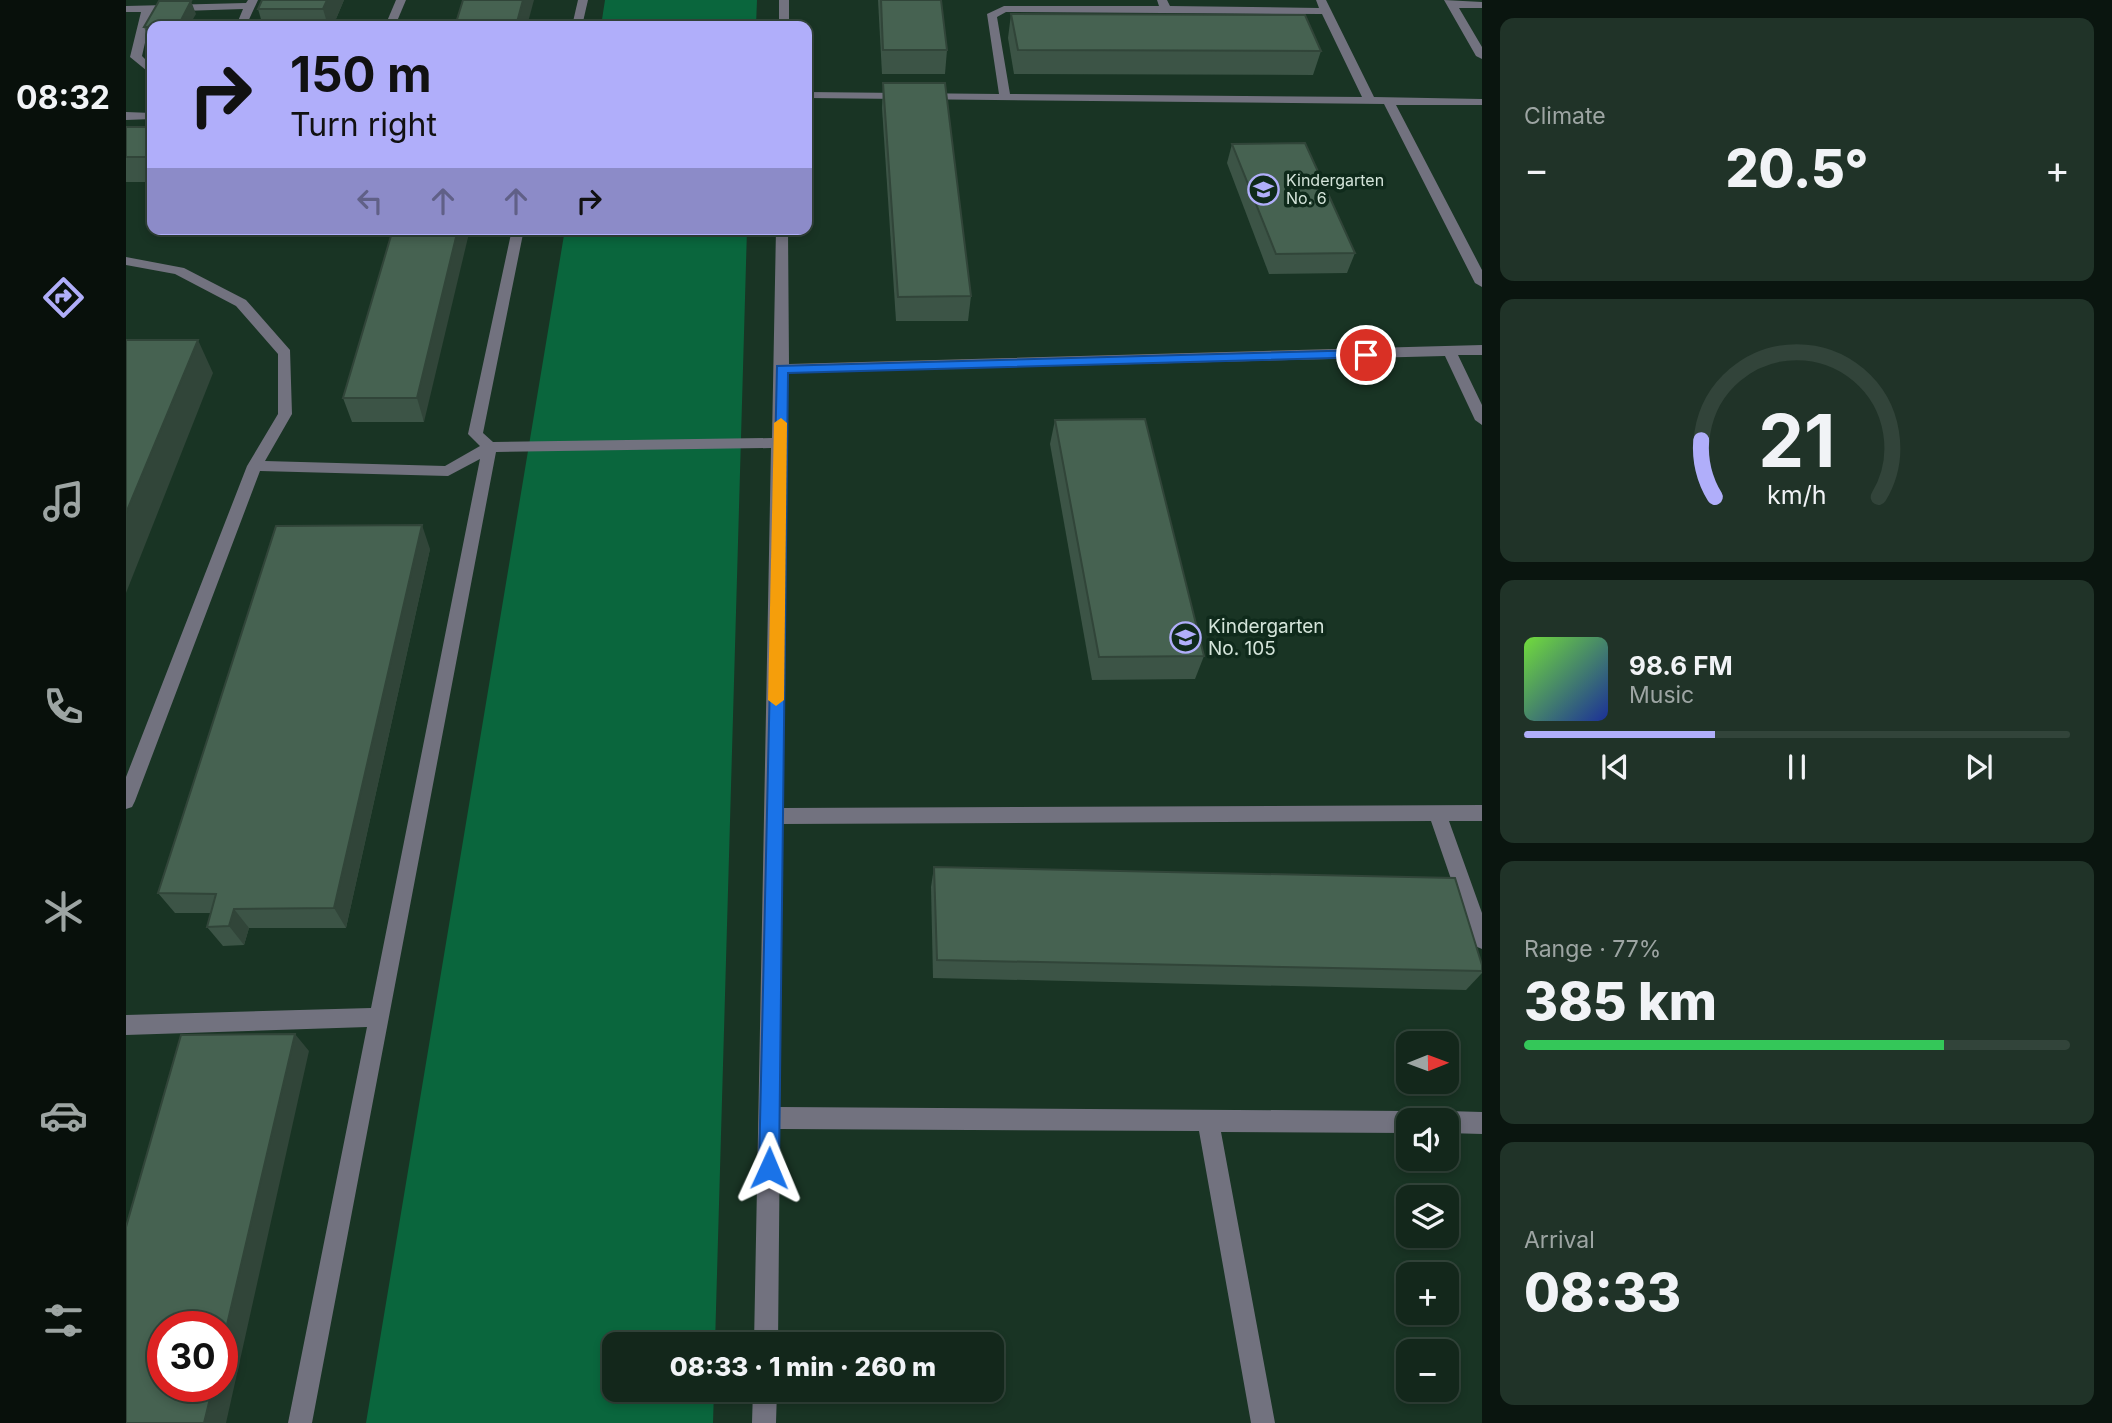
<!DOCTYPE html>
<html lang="en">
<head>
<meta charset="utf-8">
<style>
	:root { --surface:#13271b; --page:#203328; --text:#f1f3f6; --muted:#9da5a3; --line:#32443a; --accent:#b0aefa }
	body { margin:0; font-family:Inter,sans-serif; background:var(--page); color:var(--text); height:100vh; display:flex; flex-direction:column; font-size:26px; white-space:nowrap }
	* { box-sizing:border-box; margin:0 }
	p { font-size:23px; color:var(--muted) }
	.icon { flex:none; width:38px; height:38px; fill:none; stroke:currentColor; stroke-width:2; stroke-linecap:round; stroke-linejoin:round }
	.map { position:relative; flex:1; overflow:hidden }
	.side { display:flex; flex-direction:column; gap:18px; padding:18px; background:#0a150f; width:630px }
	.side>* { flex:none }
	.guide { position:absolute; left:21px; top:21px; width:665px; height:214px; border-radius:14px; box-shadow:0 4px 10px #0003,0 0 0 2px var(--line); background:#b0aefa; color:#111; overflow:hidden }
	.needle { width:46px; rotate:89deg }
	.fabs { position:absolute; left:1270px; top:1031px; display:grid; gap:14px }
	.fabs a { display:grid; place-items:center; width:63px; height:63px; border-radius:14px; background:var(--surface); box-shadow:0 4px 10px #0003,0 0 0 2px var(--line); font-size:35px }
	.speed { position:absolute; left:21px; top:1311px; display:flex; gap:14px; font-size:35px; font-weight:700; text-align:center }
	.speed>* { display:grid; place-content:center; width:91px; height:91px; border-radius:50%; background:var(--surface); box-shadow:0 4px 10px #0003,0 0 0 2px var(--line); line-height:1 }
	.speed .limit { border:10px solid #d22; background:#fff; color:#111 }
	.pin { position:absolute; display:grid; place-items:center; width:60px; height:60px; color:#fff; margin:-30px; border:4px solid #fff; border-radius:50%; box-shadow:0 2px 7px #0007 }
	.me { position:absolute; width:77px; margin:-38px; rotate:1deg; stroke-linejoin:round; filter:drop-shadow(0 0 5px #0008) }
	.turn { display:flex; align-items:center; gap:24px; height:147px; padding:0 28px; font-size:32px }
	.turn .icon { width:91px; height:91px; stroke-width:2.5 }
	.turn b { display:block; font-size:49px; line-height:60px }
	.lanes { display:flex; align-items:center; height:66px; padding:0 28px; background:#0003; justify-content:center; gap:35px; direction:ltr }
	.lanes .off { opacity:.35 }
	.big { font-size:52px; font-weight:800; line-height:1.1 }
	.side .card { flex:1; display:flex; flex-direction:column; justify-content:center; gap:10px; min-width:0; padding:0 24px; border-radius:14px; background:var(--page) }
	.side .dial { align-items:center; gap:0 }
	.dial svg { height:182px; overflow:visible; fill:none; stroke:var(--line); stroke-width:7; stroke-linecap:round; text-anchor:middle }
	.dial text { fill:var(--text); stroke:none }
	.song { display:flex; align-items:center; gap:21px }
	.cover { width:84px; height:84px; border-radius:10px; background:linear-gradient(135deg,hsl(100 70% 55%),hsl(230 70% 35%)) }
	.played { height:7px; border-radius:4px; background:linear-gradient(90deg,var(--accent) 35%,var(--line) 35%) }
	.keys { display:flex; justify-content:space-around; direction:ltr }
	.heat { display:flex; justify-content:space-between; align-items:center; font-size:38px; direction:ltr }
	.charge { height:10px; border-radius:5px; background:linear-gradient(90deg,#34c759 77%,var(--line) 0) }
	.trip { position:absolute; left:476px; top:1332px; width:402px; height:70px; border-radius:14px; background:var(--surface); box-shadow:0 4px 10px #0003,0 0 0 2px var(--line); font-weight:800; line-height:70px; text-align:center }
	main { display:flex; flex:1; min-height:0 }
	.dock { display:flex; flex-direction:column; width:126px; justify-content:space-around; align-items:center; background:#08100b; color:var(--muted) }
	.dock .icon { width:49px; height:49px }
	.dock .active { color:var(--accent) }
	.dock b { font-size:32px; color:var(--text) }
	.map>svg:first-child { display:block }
</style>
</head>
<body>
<main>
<nav class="dock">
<b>08:32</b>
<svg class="icon active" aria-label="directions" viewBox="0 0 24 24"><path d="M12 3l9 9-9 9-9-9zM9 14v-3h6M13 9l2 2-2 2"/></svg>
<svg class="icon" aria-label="music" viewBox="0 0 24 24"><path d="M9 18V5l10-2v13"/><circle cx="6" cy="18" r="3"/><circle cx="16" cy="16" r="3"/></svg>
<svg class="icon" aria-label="phone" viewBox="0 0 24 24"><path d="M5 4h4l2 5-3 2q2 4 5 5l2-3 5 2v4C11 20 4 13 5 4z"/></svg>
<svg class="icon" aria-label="climate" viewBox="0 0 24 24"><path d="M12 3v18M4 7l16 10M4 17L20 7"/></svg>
<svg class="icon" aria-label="car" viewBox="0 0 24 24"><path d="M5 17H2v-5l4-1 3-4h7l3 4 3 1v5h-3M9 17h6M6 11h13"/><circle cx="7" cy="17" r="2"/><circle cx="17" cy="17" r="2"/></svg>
<svg class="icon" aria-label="filters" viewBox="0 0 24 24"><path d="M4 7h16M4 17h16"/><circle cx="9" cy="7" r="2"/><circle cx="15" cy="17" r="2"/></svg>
</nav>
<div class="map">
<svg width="1356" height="1423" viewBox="0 0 1356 1423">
	<rect width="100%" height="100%" fill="#193424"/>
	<g fill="#0a663d">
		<path d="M479,0H631L630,26H475Z"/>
		<path d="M439,229H621L589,1344H488V1390H588L587,1423H240Z"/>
	</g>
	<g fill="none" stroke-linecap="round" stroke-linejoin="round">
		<g fill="#72727f" fill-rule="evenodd">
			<path d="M122,0H132L120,26H110L117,9L26,12L16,56L26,66V75L4,57L15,12H0V6L120,3Z"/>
			<path d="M270,0H280L269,26H259Z"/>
			<path d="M452,0H462L456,26H446Z"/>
			<rect x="653" y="0" width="10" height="26"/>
			<path d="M1031,0H1041L1044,6L1193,8L1190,0H1200L1248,97L1356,99V105H1270L1356,270V287L1349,283L1258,104L681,98V92L873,94L861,14L878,6H1033ZM880,12L1196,14L1236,97L884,94L871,17Z"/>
			<path d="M1318,0L1356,2V8H1333L1356,47V59L1350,56Z"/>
			<path d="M0,112L26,113V119L0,120Z"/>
			<path d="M386,229H398L357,433L367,442L646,438L650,229H662L663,364L1356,345V355H1332L1356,405V425L1349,420L1319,356L661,373L657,808L1356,805V821H1323L1356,913V949L1349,946L1346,940L1305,821L657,824L654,1107L1283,1111L1291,1114L1293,1120H1283V1133L1095,1132L1149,1423H1125L1073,1131L654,1129L652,1344H628L645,448L370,452L186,1423H162L241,1027L0,1035V1015L245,1008L354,459L322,476L134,471L9,801L6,807L0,809V777L121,466L152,414V354L110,306L49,274L0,265V257L58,268L120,300L164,350L166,414L139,461L319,466L354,446L342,434Z"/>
			<path d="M1321,1111L1356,1112V1134L1321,1133V1120H1311L1313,1114Z"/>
			<path d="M627,1390H651L650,1423H626Z"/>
		</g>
	</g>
	<g fill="#3c5446">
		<path d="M218,0L207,26H137L132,9Z"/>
		<path d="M752,0H815L821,50L819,74H756Z"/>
		<path d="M70,14L26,26V40H23L18,27Z"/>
		<path d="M885,14L1195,51L1187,75L888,74L882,38Z"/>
		<path d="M757,83L845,296L842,321H770L756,108Z"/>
		<rect x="0" y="127" width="26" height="55"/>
		<path d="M1106,144L1229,253L1221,273L1143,274L1101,163Z"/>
		<path d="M267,229L298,422H226L217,398Z"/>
		<path d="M929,420L1078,656L1069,679L966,680L924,444Z"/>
		<path d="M304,549L220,928H123L118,945L97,946L81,927L85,913H49L32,893Z"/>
		<path d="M808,867L1356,965V973L1340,990L807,978L805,887Z"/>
	</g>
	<g fill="#314539">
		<path d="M201,0H218L207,26H202L197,9Z"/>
		<path d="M397,0H408L401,26H390Z"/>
		<path d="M65,1L70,14L63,26H52Z"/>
		<path d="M332,229H344L298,422L291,398Z"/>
		<path d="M72,340L87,373L0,593V513Z"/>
		<path d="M296,525L304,549L220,928L208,908Z"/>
		<path d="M108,909L123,928L118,945L103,926Z"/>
		<path d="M169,1034L183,1051L100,1423H78L87,1386H96V1346Z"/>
	</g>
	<g fill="#466251" stroke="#314539" stroke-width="2">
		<path d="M136,0H201L197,9H132Z"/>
		<path d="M337,0H397L390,26H329Z"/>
		<path d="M755,0H815L821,50H757Z"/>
		<path d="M33,1H65L52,26L18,27Z"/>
		<path d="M885,14L1179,15L1195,51L892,50Z"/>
		<path d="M757,83H819L845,296L772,297Z"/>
		<rect x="0" y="127" width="26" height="30"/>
		<path d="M1179,143L1229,253L1150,254L1106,144Z"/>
		<path d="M267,229H332L291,398H217Z"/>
		<path d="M0,340H72L0,513Z"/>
		<path d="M1019,419L1078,656L973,657L929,420Z"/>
		<path d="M296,525L208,908L108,909L103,926L81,927L90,894L32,893L150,526Z"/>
		<path d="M808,867L1329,878L1356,965V971L811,960Z"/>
		<path d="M169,1034L96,1346V1326H37V1386H87L78,1423H0V1227L55,1035Z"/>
	</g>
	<path fill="#1a73e8" stroke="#114b97" stroke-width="2" d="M1240,350L1247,355L1245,357L662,373L653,1168L650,1175L643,1178L636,1175L633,1168L651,366Z"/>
	<path fill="#f59e0b" d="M655,418L661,423L658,700L650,706L642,700L648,423Z"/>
	<defs>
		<symbol id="school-ring" viewBox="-11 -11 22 22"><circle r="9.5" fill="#0f2a1b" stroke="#b0aefa" stroke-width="1.5"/><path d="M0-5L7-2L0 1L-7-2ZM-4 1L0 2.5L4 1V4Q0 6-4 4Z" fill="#b0aefa"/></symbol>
	</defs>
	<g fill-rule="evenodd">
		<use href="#school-ring" x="1120" y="172" width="35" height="35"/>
		<use href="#school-ring" x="1042" y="620" width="35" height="35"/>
	</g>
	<g text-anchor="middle" stroke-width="7" stroke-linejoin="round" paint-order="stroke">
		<g font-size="16" fill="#d4e4da" stroke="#0f2a1b" text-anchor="start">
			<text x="1160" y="186">Kindergarten<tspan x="1160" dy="18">No. 6</tspan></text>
		</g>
		<g font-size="19" fill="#d4e4da" stroke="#0f2a1b" text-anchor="start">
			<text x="1082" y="633">Kindergarten<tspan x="1082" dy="22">No. 105</tspan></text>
		</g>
	</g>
</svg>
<div class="fabs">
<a><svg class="needle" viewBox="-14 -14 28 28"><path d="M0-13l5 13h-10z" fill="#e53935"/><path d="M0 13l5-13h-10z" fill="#9da5a3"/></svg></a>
<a><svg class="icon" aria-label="sound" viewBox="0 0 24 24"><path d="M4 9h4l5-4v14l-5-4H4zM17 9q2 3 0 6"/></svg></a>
<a><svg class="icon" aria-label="layers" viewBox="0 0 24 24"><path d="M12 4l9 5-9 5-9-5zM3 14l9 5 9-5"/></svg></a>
<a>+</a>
<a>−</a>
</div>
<div class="speed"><div class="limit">30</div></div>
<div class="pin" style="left:1240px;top:355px;background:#d93025"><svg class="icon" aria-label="arrive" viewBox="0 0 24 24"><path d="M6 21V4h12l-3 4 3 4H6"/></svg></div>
<svg class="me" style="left:643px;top:1168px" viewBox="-20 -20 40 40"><path d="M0-17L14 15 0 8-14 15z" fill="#1a73e8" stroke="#fff" stroke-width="4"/></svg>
<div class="trip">08:33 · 1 min · 260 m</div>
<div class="guide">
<div class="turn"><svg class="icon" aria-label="right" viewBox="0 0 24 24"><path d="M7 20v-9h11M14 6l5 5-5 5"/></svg><div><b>150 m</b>Turn right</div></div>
<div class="lanes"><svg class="icon off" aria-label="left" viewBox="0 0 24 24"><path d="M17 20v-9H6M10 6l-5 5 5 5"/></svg><svg class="icon off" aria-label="ahead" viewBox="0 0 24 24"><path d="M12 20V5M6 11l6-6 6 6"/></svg><svg class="icon off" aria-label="ahead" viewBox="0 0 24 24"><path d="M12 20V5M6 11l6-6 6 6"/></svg><svg class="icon" aria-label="right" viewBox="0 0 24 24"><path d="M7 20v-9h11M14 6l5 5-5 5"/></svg></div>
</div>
</div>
<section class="side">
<div class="card"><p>Climate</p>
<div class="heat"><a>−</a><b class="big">20.5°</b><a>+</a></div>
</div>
<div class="card dial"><svg viewBox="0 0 100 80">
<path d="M14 69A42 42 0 1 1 86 69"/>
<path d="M14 69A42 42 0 0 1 8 44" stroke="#b0aefa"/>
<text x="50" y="56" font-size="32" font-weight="700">21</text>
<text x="50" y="72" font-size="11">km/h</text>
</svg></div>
<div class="card">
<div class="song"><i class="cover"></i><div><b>98.6 FM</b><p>Music</p></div></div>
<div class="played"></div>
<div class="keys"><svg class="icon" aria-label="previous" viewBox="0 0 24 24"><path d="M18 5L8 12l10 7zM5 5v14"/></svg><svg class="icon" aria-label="pause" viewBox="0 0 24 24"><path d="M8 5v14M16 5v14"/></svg><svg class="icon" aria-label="next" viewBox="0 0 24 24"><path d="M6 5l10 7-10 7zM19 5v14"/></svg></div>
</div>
<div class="card"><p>Range · 77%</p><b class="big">385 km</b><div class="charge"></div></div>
<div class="card"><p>Arrival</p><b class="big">08:33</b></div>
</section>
</main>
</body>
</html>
